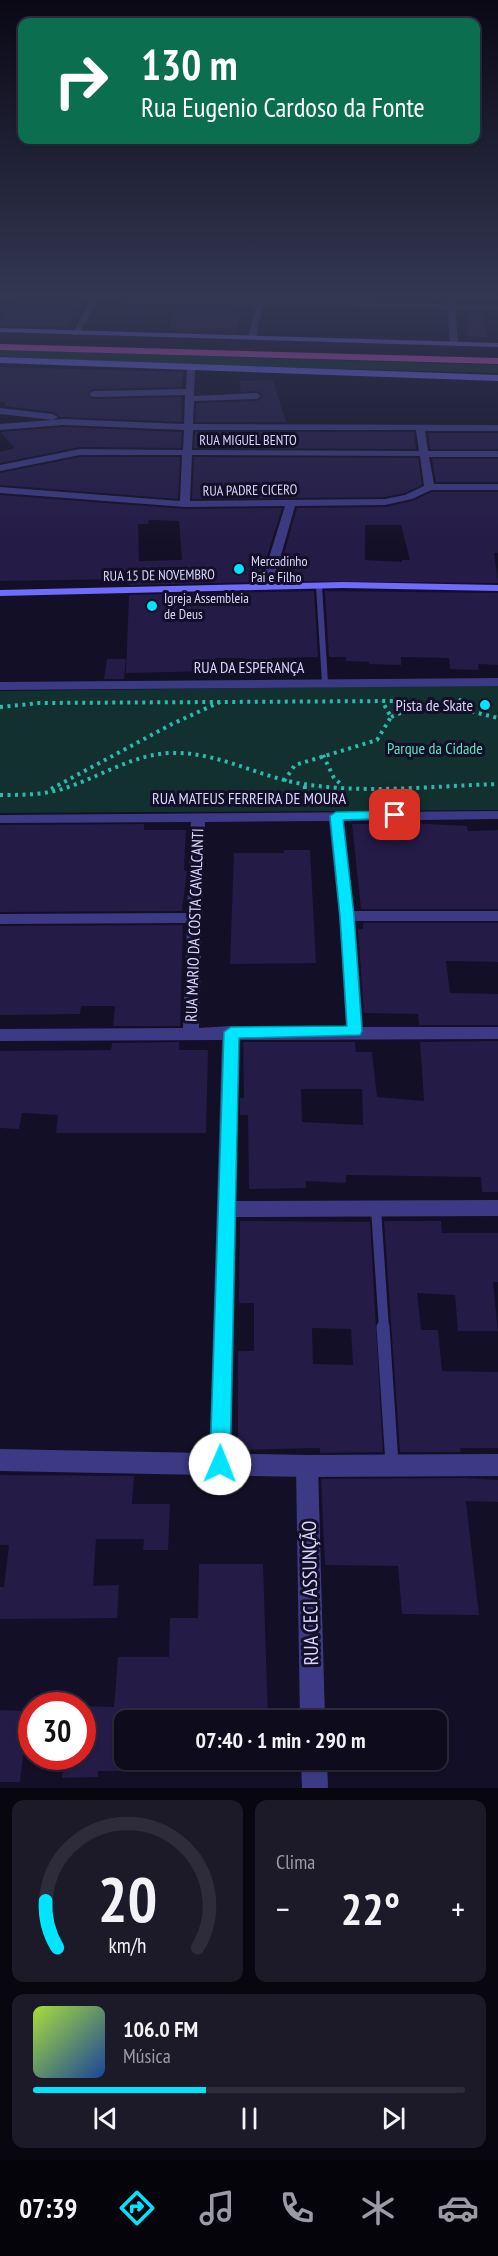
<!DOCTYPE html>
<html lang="pt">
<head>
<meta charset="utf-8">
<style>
	:root { --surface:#0e0b1c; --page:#1c1929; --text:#f1f3f6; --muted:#9b9ba3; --line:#2e2b3b; --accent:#00e5ff }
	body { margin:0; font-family:"PT Sans Narrow",sans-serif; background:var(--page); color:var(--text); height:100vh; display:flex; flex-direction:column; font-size:22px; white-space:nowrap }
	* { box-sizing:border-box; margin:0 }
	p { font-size:20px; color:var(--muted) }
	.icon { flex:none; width:33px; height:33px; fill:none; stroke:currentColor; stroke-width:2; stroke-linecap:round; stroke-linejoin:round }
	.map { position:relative; height:1788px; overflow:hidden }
	.panel { display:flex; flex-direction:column; gap:12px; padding:12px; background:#08060f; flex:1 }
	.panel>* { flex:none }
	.guide { position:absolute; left:18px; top:18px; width:462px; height:126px; border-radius:12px; box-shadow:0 2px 4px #0004,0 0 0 2px var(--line); background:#0b6e4f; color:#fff; overflow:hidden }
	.speed { position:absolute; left:18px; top:1692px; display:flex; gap:12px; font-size:30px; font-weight:700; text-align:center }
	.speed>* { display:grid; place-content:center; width:78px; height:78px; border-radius:50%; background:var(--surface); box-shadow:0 2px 4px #0004,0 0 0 2px var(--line); line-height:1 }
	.speed .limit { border:9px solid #d22; background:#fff; color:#111 }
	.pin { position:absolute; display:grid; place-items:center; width:51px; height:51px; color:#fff; margin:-26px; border-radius:12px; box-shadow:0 3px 9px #0006 }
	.me { position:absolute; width:66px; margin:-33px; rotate:1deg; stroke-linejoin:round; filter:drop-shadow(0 0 4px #0008) }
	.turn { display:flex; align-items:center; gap:21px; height:126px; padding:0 24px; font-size:27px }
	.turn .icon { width:78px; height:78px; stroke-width:2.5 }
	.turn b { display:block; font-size:42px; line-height:51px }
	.big { font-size:45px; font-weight:700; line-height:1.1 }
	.panel .widget { flex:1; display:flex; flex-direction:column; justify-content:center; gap:9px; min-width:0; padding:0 21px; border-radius:12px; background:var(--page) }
	.panel .dial { align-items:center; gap:0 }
	.dial svg { height:156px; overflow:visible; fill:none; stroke:var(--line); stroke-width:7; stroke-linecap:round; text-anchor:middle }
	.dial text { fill:var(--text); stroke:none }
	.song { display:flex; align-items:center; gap:18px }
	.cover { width:72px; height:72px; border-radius:9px; background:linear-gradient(135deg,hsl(80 70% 55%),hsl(220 70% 35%)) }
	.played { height:6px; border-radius:3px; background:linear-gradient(90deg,var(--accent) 40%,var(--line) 40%) }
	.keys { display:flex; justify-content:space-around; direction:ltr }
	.heat { display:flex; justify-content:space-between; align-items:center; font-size:33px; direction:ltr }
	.panel .tiles { flex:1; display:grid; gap:12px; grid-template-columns:1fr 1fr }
	.widget:last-child { grid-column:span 2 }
	.trip { position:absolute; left:114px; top:1710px; width:333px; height:60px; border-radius:12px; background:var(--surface); box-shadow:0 2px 4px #0004,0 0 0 2px var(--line); font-weight:700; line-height:60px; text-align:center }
	.menu { display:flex; height:96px; justify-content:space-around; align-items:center; background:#06040b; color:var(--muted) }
	.menu .icon { width:42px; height:42px }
	.menu .selected { color:var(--accent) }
	.menu b { font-size:27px; color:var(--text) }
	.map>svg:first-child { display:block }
</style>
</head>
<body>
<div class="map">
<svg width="498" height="1788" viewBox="0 0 498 1788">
	<rect width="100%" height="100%" fill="#130f26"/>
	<g fill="#12302f">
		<path d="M0,350L498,365V373L89,362L0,356Z"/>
		<path d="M498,685V810L0,813V691Z"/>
	</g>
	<g fill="#241b47" fill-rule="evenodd">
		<path d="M16,299H82L67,327L0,325Z"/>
		<path d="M176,305L233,307L231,313H241L236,331L168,330Z"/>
		<path d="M466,311L483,312L487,338L468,337Z"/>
		<path d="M0,367L183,372L182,387L93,389L87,394L93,399L181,397L182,422L60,417L53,412L5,406V402H0Z"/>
		<path d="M273,380L286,422H195L196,403L257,401L262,398V394L257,391L241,392L239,381Z"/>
		<path d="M64,427L182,432L181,448L80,447L0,463V452L15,448L0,432Z"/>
		<path d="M195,432H414L416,449L194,448Z"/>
		<path d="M428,433H498V449H430Z"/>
		<path d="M80,457H180L178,499L0,485V473Z"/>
		<path d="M194,457L418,458L422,485L404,493L385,497L192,499Z"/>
		<path d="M432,459H498V482H436Z"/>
		<path d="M432,492H498V553H494L498,583L276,581L297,508L385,507L412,501ZM365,525H401L410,560H402V562L365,560Z"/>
		<path d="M0,495L185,509L282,508L259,582L129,585L130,579L0,581ZM149,520L179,521L182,560L139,561L138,524H148Z"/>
		<path d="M314,591L318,657L272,658L273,671H246V658H215V671L126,673L129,595Z"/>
		<path d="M325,591L498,593V665L478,664L479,670L450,669L449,658L401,657V665L369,664V662L346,661V657H329Z"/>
		<path d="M107,659H126L124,679H104Z"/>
		<path d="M409,823L467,826L468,831L498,830V909H361L352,824H377L378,833L411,832Z"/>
		<path d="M144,824V830H186L184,870L187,871L182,911L0,912V825Z"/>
		<path d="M284,850H310L316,963L230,964L234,853H284Z"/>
		<path d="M363,923H498V962L446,961L450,993L498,994V1025H419L418,1014L364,1013L358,929H363Z"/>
		<path d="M183,925L180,1026H113L115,1006H81L80,1014L0,1015V926Z"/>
		<path d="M498,1041V1192H482L481,1177L346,1175V1183L306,1181V1188L249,1189L248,1115H240V1098H244L243,1042H355L356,1052H372L377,1097L424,1101L420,1042ZM301,1089H362L363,1125L302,1122Z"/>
		<path d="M179,1042V1050H208L206,1133H56L58,1115L22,1113L19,1129L0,1128V1051L111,1050L112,1043Z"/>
		<path d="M240,1221L370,1222L383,1452L320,1453V1448L238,1450V1351H254V1303H239ZM312,1328L351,1329L353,1365L313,1364Z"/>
		<path d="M384,1221H441L442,1233H498V1282H493L498,1331H458L455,1295L417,1293L421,1330H438L442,1371L498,1372V1448H460L461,1452H400Z"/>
		<path d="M0,1475L134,1476L132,1504H170L168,1550H143L144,1539H96L93,1586L119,1585L117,1618L0,1619V1587H4L9,1545H0Z"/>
		<path d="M464,1478L498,1480V1502L466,1501L479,1615L402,1614L398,1566L325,1565L321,1479Z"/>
		<path d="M199,1564H263L268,1720H124V1771H98V1777L62,1778L64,1756H82V1706L114,1707L118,1657H169L170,1618H198Z"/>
		<path d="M0,1710L28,1711L20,1782H0Z"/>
	</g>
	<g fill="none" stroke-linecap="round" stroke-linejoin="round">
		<g stroke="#2fb8b0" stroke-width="4" stroke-dasharray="3 4.5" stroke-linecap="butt">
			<path d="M0,707L39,703L398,701L457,708L498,718"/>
			<path d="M457,708L463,695"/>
			<path d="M391,717L422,704"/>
			<path d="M323,755L334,778L343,786"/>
			<path d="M284,781L295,765L377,740L391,717L382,701"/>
			<path d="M51,789L172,724L220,702"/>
			<path d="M0,795C20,795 40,795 59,790C97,779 130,755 170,753C217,751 258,777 303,784C367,794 434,786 498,784"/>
			<path d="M304,804L305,784"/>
		</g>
		<path stroke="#3d3a85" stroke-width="6" d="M319,586L325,683"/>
		<path stroke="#3d3a85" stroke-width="10" d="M376,1209L384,1329"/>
		<path stroke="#3d3a85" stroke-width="13" d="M383,1327L392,1464"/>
		<g fill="#3d3a85" fill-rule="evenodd">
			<path d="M91,299H99L78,335H72Z"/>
			<path d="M108,299H265L447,304L446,299H454V305L498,306V310L455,309L458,343L454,345L450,343L447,309L263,305L256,338L252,340L248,338L256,305L112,301Z"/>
			<path d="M191,366L195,369L194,396L257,393L261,396L257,399L194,401L193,424L498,425V431H425L428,451H498V457H429L434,484H498V490H431L412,499L385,505L295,506L272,587L266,590L260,587L285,506L185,507L0,493V487L180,501L182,455H80L0,471V465L80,449L183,450L184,430L64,425L0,430V424L64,419L184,424L185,395L93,397L89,394L93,391L186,389L187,369ZM193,430H416L419,451L192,450ZM192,455L420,456L424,486L405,495L385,499L190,501Z"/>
			<path d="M0,408L53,414L58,417L53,420L0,414Z"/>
			<path d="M498,678V686L0,690V682Z"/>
			<path d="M498,811V819L344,821L354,911H498V921H355L363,1027H498V1039L239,1040L236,1201L498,1200V1216L236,1217L231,1464L228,1472L220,1475L212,1472L209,1464L222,1040L0,1041V1029L183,1028L187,923L0,924V914L187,913L191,822L0,823V815ZM329,821L339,916L346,1027L237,1028L231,1026L199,1028L205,822Z"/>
			<path d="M307,1455L315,1458L318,1466L325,1720H300L296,1466L299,1458Z"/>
			<path d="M301,1760H327L328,1788H302Z"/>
		</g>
		<path fill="#3d3a85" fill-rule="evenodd" d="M0,1449L307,1455L498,1454V1476L307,1477L0,1471Z"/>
		<g fill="#6f6bff" fill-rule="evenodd">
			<path d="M0,328L498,343V347L0,332Z"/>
			<path d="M0,357L498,375V381L0,363Z"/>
			<path d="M343,582L498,585V591L343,588L0,596V590Z"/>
		</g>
		<path fill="#e055d1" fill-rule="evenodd" d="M0,344L498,358V364L0,350Z"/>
	</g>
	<linearGradient id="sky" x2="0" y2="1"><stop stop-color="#0a0815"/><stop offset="0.54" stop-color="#333752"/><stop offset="1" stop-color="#333752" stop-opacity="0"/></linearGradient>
	<rect width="498" height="549" fill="url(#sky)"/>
	<path fill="#00e5ff" stroke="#0095a6" stroke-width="1.5" d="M395,811L401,815L399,818L343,820L354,916L362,1031L360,1035L239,1038L230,1464L227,1471L220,1474L213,1471L210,1464L224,1032L231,1027L347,1026L340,916L330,816L336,812Z"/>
	<g fill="#00e5ff" stroke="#130f26" stroke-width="2">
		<circle cx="239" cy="569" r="6"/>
		<circle cx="152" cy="606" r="6"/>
		<circle cx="485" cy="705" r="6"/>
	</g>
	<g text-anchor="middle" stroke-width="6" stroke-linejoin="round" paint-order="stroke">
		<g font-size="14" fill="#d9d4ff" stroke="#130f26">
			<text x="248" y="445">RUA MIGUEL BENTO</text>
			<text transform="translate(250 490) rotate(-1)" y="5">RUA PADRE CICERO</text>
			<text transform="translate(159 575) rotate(-1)" y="5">RUA 15 DE NOVEMBRO</text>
		</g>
		<g font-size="14" fill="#d9d4ff" stroke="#130f26" text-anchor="start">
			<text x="251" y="566">Mercadinho<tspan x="251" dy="16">Pai e Filho</tspan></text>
			<text x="164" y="603">Igreja Assembleia<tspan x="164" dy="16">de Deus</tspan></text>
		</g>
		<g font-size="16" fill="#d9d4ff" stroke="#130f26">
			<text x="249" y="673">RUA DA ESPERANÇA</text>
			<text x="249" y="804">RUA MATEUS FERREIRA DE MOURA</text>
			<text transform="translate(194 925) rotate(-88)" y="6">RUA MARIO DA COSTA CAVALCANTI</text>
		</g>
		<g font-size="16" fill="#d9d4ff" stroke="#130f26" text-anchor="end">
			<text x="473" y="711">Pista de Skate</text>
		</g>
		<g font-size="16" fill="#5fe0c0" stroke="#130f26">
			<text x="435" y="754">Parque da Cidade</text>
		</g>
		<g font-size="20" fill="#d9d4ff" stroke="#130f26">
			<text transform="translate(310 1593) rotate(-91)" y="7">RUA CECI ASSUNÇÃO</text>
		</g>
	</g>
</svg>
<div class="speed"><div class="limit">30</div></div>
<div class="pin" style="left:395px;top:815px;background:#d93025"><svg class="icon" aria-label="arrive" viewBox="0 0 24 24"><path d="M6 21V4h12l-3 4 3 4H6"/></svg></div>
<svg class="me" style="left:220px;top:1464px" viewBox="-20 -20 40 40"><circle r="19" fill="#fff"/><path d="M0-13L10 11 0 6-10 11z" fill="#00e5ff"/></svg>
<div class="trip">07:40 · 1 min · 290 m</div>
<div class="guide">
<div class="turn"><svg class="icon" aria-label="right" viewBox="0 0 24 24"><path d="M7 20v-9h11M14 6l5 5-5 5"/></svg><div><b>130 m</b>Rua Eugenio Cardoso da Fonte</div></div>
</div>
</div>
<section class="panel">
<div class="tiles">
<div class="widget dial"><svg viewBox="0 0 100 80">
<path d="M14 69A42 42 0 1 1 86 69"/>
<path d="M14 69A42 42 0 0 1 8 45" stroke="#00e5ff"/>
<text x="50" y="56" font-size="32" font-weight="700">20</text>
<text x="50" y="72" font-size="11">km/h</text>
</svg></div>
<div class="widget"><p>Clima</p>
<div class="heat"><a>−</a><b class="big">22°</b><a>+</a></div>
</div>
<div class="widget">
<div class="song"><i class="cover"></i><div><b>106.0 FM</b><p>Música</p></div></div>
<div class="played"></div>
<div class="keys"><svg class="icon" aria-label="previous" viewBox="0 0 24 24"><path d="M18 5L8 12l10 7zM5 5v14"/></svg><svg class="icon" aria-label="pause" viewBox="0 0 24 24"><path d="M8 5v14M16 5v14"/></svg><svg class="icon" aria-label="next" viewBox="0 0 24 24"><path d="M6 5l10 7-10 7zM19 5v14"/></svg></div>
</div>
</div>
</section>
<nav class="menu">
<b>07:39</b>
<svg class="icon selected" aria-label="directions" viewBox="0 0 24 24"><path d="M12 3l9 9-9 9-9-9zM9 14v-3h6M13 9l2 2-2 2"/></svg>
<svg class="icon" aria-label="music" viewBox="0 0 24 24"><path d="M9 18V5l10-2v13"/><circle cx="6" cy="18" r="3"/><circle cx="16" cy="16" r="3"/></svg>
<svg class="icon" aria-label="phone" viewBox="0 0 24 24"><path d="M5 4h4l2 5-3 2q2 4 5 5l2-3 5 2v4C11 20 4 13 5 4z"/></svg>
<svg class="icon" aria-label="climate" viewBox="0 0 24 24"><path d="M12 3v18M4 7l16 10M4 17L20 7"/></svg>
<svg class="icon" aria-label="car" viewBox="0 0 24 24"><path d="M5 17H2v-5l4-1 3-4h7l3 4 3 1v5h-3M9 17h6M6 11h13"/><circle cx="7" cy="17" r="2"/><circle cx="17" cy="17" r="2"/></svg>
</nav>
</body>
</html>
